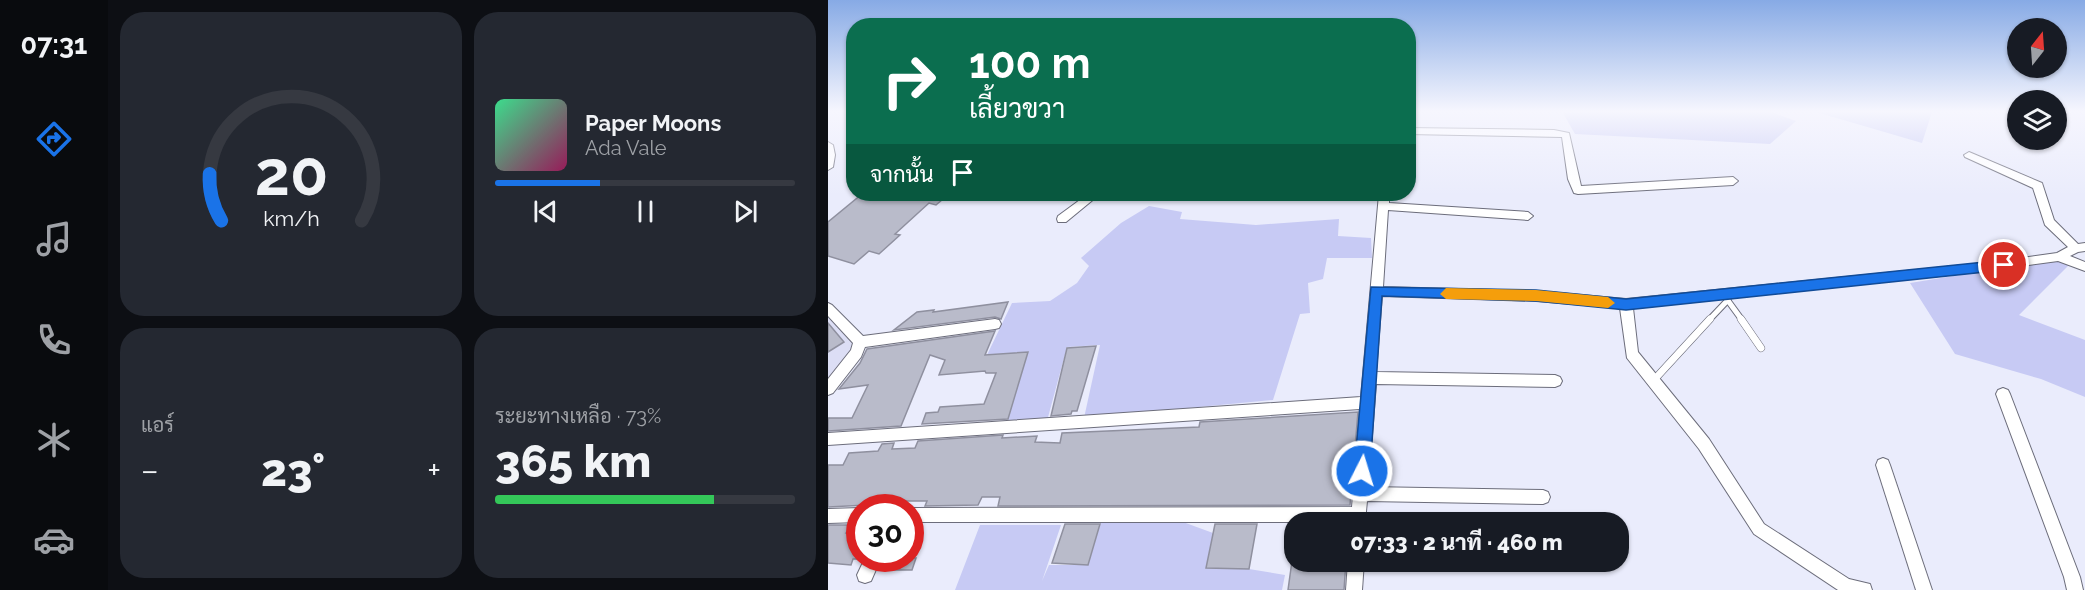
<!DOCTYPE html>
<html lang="th">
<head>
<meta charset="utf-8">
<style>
	:root { --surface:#171b24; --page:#242831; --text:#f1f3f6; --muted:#9ea1a6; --line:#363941; --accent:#1a73e8 }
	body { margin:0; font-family:Raleway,Sarabun,sans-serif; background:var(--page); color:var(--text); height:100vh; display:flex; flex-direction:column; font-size:22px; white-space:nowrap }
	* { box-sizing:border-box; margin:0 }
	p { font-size:20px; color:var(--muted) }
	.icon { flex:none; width:33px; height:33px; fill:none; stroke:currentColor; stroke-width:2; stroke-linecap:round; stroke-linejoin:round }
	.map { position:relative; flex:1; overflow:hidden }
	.drawer { display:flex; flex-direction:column; gap:12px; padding:12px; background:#0d0f14; width:720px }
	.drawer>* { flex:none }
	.banner { position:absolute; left:18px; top:18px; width:570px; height:183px; border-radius:24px; box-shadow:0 2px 4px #0004; background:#0b6e4f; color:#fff; overflow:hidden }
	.needle { width:39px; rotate:17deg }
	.controls { position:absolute; left:1179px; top:18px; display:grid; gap:12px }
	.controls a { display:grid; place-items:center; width:60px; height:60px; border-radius:50%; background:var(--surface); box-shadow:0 2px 4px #0004; font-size:30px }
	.speed { position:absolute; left:18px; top:494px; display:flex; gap:12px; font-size:30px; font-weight:700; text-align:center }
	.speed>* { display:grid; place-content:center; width:78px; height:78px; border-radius:50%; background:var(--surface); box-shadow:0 2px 4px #0004; line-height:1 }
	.speed .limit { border:9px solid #d22; background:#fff; color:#111 }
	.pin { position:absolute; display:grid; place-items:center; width:51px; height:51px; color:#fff; margin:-26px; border:3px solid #fff; border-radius:50%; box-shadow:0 2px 6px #0007 }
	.me { position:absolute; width:66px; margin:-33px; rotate:5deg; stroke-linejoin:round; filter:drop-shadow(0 0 4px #0008) }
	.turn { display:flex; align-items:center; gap:21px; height:126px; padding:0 24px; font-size:27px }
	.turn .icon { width:78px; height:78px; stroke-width:2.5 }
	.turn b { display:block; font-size:42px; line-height:51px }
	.then { display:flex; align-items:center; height:57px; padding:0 24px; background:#0003; gap:12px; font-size:22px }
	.big { font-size:45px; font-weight:800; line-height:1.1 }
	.drawer .card { flex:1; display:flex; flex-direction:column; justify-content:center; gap:9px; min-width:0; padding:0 21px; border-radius:24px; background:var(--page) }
	.drawer .dial { align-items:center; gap:0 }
	.dial svg { height:156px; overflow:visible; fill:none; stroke:var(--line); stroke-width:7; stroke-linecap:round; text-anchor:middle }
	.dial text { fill:var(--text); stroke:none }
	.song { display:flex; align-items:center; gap:18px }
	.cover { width:72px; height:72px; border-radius:9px; background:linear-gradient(135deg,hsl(150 70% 55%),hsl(330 70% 35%)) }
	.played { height:6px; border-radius:3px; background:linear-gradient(90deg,var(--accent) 35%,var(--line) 35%) }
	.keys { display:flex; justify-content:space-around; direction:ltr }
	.heat { display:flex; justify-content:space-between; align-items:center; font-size:33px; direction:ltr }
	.charge { height:9px; border-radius:4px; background:linear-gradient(90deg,#34c759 73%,var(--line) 0) }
	.drawer .tiles { flex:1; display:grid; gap:12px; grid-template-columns:repeat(2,1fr) }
	.trip { position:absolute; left:456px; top:512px; width:345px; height:60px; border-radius:24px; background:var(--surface); box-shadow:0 2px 4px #0004; font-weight:800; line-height:60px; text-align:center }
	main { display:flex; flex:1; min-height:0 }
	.dock { display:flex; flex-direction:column; width:108px; justify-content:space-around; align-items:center; background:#090b0e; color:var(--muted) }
	.dock .icon { width:42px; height:42px }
	.dock .active { color:var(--accent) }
	.dock b { font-size:27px; color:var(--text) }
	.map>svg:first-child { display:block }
</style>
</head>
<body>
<main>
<nav class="dock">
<b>07:31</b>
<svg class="icon active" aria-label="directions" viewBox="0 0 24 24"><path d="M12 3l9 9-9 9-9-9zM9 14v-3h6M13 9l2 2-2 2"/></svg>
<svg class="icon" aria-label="music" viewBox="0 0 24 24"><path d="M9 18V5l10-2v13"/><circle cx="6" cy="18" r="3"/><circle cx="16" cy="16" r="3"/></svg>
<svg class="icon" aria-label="phone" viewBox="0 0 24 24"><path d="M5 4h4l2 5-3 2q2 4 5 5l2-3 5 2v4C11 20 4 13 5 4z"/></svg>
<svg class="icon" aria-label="climate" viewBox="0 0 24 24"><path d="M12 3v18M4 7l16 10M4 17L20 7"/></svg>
<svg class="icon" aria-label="car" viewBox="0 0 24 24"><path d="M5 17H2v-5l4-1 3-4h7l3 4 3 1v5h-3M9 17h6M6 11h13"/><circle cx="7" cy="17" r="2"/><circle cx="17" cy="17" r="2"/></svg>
</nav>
<section class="drawer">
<div class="tiles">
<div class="card dial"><svg viewBox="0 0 100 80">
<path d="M14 69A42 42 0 1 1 86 69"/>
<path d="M14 69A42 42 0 0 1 8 45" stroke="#1a73e8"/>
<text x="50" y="56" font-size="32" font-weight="700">20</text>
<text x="50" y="72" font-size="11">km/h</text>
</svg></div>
<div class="card">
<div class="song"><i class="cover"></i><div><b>Paper Moons</b><p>Ada Vale</p></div></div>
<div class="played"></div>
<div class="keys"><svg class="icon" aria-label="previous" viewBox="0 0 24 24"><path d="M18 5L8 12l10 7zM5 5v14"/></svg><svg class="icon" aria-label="pause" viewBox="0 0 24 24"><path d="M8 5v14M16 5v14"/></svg><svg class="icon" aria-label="next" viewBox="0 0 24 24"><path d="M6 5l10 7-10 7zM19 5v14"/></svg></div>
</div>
<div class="card"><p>แอร์</p>
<div class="heat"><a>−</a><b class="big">23°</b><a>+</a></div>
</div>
<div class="card"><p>ระยะทางเหลือ · 73%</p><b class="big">365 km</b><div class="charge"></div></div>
</div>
</section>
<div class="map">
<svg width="1257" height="590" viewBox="0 0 1257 590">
	<rect width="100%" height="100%" fill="#eaecfc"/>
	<path fill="#dcdef5" d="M0,317L25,342L19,358L0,381Z"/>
	<g fill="#c7caf4">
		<path d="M943,112L968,121L942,144L747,134L735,113Z"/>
		<path d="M988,112H1104L1094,143Z"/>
		<path d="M321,206L354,212L352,219L428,225L511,219L510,236L543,238L544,258H499L495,279L480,283L482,313L472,314L445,400L256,418L272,345L239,347L219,421L179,423L199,353L159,355L184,303L222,301L249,283L261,266L253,258L293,223Z"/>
		<path d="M1230,259L1242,264L1191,315L1257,340V397L1213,379L1127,354L1082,283Z"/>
		<path d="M273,521L355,522L385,533L378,568L421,569L457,575L454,590H127L152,525H233L214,581L221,565H260Z"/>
	</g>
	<g fill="#b9bbca" stroke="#8f909f" stroke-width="1.5">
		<path d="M34,194H121L108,205L101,203L67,234L72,235L51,254L41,251L26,264L0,256V222Z"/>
		<path d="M180,302L173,319L167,317L66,330L89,312L106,310L105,312Z"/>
		<path d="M0,323L16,342L0,352Z"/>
		<path d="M167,331L157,355L200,352L180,419L94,424L98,413L110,412L112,407L156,404L168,373H158L157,371L111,375L117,360L102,355L73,426L0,431V418H24L40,385L11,389L32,363L39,349Z"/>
		<path d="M268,346L249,411H244L243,414L223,416L239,348Z"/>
		<path d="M530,412L522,505L170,506L172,497H154L150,505L97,506L99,501H76L74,507H57L58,504L0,507V465H15L21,453L50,451L54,444L66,443L64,449L87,448L90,441L175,435L174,438L209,436L207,442L232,443L234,433L371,427L372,422Z"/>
		<path d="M237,524H272L260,565L224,563Z"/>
		<path d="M387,524H429L421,569L378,568Z"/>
		<path d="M0,525H23L18,533H32V559H25L23,565L0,563Z"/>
		<path d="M57,558H88L84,570H52Z"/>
		<path d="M464,561H518L516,590H460Z"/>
	</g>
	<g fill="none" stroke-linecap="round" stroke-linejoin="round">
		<defs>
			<g id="lane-far1">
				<path d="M898,298L914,320"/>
				<path d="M881,320L900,300"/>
			</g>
			<g id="lane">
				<path d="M913,319L933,348"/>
				<path d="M825,381L882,319"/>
			</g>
			<g id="street">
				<path d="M580,128L726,130L741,133L753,186L905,177L910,181L905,185L750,194L746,193L740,179L734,137L580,134Z"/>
				<path d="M0,142L5,145L7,155L5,167L0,170Z"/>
				<path d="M1141,152L1214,183L1226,220L1250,244L1257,243V251L1250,252L1242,256L1257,262V271L1230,261L1158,271L805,308L810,352L881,439L936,524L1021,579L1042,584L1044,590H1010L926,534L871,449L799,358L792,308L708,301L554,296L548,372L727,375L732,377L734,381L732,385L727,387L548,384L540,487L715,490L720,492L722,497L720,502L715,504L539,501L537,522H82V508L524,507L532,409L0,445V433L533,397L551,194H561V203L700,212L705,216L700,220L560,210L555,287L708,291L798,299L1158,263L1229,253L1240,247L1217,225L1205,188L1137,157L1136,155Z"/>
				<path d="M260,194H272L238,222H230L229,219L230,216Z"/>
				<path d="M0,303L4,305L35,336L167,319L171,320L173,324L171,328L167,329L37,347L33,357L5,393L0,395V379L23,350L25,343L0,316Z"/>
				<path d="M1175,388L1180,390L1182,394L1252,577L1255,590H1239L1236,577L1168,394L1170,390Z"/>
				<path d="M1055,458L1060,460L1062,465L1104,590H1088L1048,465L1050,460Z"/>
				<path d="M32,508V522L0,523V509Z"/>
				<path d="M37,558H53L43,581L37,583L31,581L29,575Z"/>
				<path d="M520,561H536L534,590H518Z"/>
			</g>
		</defs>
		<use href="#lane-far1" stroke="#6c6d7b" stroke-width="7"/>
		<use href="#lane" stroke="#6c6d7b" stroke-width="8"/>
		<use href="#street" stroke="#6c6d7b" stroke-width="2"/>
		<use href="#lane-far1" stroke="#fff" stroke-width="5"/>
		<use href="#lane" stroke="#fff" stroke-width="7"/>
		<use href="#street" fill="#fff" fill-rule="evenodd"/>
	</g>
	<linearGradient id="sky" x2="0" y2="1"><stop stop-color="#87aae5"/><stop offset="0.57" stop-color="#f6f6fe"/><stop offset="1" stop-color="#f6f6fe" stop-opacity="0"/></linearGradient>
	<rect width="1257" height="195" fill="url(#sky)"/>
	<path fill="#1a73e8" stroke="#114b97" stroke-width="1.5" d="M1176,260L1183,265L1176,270L798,310L708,301L554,296L542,471L540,476L534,479L528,476L526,471L543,287L708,290L798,299Z"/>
	<path fill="#f59e0b" d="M618,288L708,290L780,297L787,303L780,308L708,301L618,299L612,294Z"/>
</svg>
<div class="controls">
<a><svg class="needle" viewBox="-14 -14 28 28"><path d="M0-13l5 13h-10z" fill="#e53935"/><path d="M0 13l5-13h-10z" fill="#9ea1a6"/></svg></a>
<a><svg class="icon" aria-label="layers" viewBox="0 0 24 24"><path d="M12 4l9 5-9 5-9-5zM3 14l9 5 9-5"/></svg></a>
</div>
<div class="speed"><div class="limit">30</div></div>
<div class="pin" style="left:1176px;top:265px;background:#d93025"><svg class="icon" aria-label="arrive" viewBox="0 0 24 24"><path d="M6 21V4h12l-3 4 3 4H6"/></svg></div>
<svg class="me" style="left:534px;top:471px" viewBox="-20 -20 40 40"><circle r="17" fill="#1a73e8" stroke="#fff" stroke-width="3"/><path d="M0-11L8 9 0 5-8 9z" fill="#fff"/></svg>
<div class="trip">07:33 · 2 นาที · 460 m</div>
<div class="banner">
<div class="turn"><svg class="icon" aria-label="right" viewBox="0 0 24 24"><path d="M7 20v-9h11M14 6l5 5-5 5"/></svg><div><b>100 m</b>เลี้ยวขวา</div></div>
<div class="then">จากนั้น<svg class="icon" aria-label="arrive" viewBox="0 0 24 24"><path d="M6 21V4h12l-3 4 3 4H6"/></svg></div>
</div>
</div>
</main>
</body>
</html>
